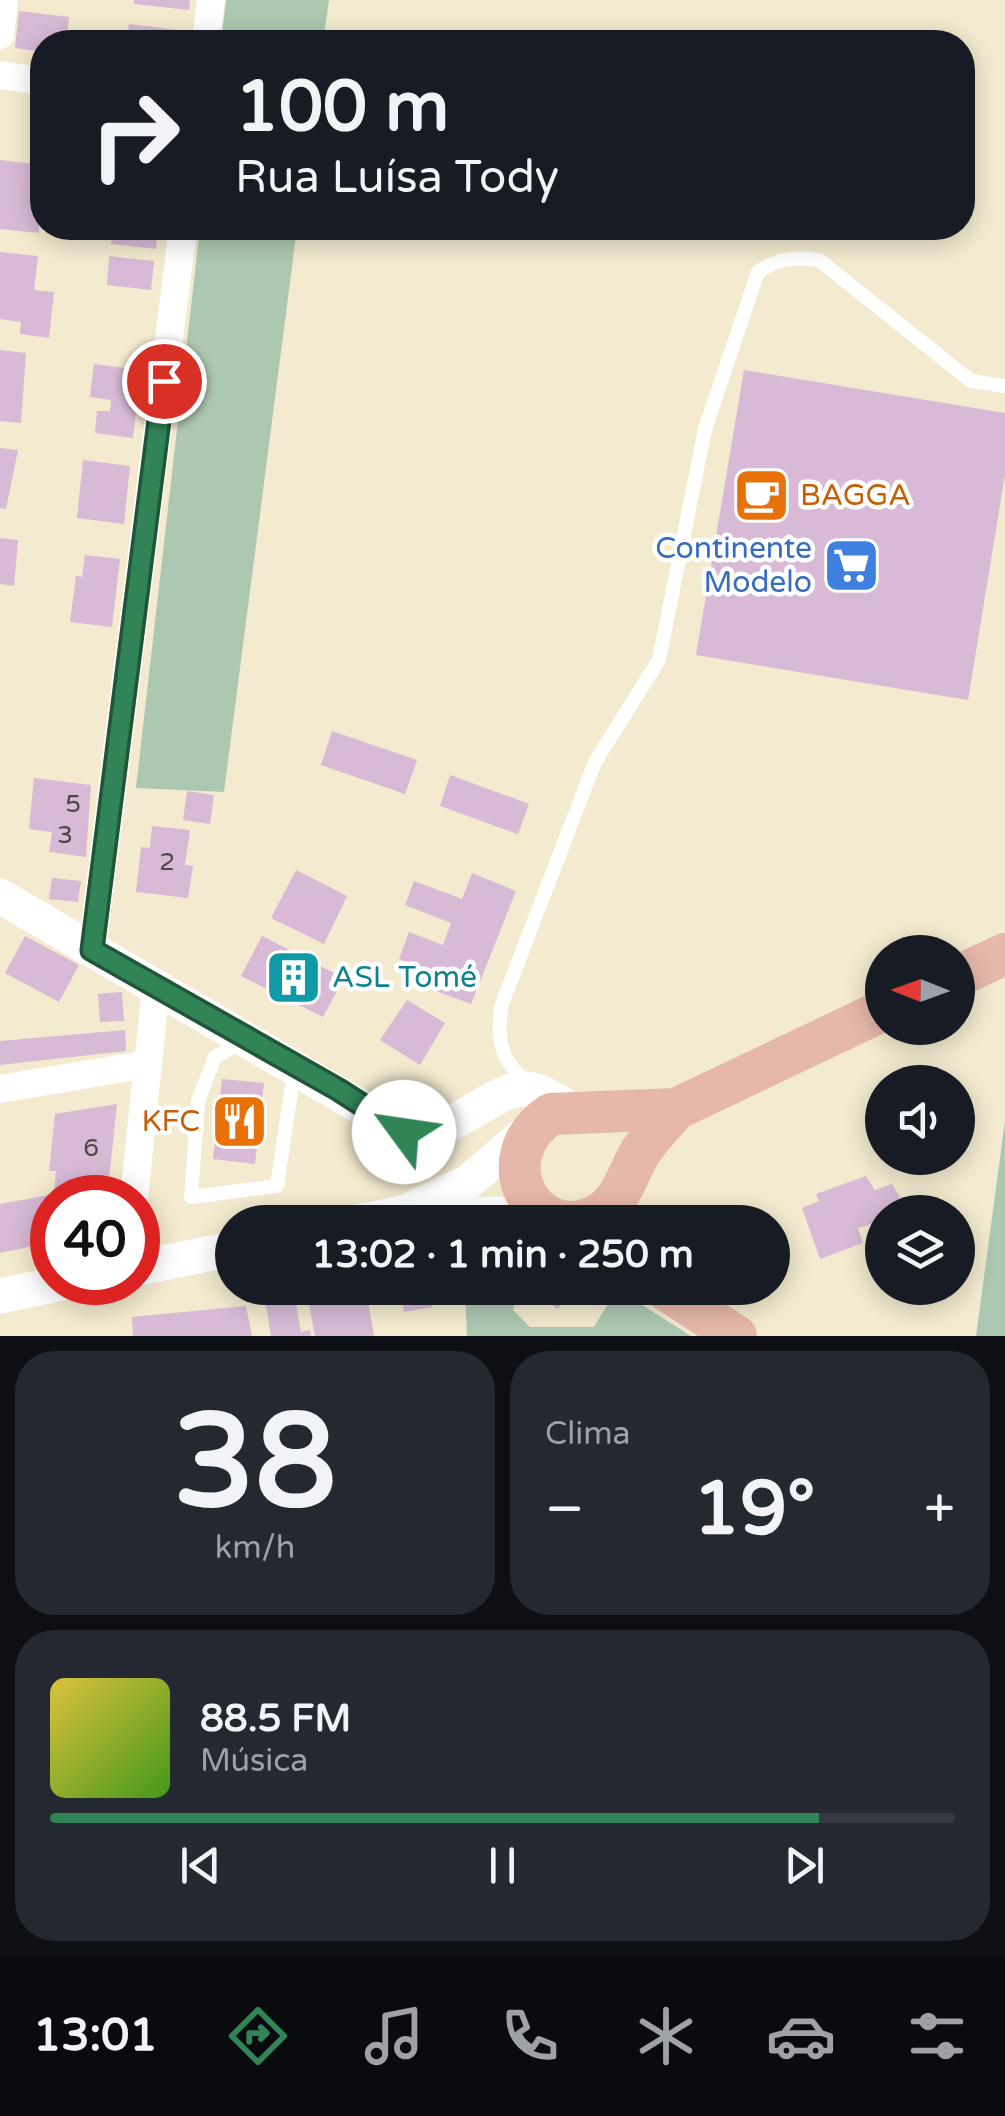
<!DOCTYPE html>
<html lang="pt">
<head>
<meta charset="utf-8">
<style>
	:root { --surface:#171b24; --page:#242831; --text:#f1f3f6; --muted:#9ea1a6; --line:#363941; --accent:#318456 }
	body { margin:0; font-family:"Varela Round",sans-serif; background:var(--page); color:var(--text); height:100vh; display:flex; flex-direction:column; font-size:38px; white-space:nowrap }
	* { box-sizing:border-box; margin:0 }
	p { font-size:32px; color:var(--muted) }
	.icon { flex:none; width:55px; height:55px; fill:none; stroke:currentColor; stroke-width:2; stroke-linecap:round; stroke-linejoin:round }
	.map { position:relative; height:1336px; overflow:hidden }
	.drawer { display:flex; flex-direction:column; gap:15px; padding:15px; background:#0d0f14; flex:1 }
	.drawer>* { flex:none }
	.top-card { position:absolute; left:30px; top:30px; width:945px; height:210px; border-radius:40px; box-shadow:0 5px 25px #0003; background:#171b24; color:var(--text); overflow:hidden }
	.needle { width:65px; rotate:271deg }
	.controls { position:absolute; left:865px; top:935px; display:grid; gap:20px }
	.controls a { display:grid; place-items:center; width:110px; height:110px; border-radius:50%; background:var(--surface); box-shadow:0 5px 25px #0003; font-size:50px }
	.speed { position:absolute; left:30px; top:1175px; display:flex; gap:20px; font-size:50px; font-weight:700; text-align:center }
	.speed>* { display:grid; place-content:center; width:130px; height:130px; border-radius:50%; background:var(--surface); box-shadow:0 5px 25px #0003; line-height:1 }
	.speed .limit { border:15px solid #d22; background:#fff; color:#111 }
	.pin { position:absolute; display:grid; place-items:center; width:85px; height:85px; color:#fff; margin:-42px; border:5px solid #fff; border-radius:50%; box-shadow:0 2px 10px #0007 }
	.me { position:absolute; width:110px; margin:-55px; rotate:301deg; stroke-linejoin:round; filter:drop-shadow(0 0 8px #0008) }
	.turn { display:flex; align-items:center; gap:35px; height:210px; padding:0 40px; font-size:45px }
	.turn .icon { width:130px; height:130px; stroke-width:2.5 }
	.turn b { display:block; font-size:70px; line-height:85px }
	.big { font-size:75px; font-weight:700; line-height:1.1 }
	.drawer .tile { flex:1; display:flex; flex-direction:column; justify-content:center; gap:15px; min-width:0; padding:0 35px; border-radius:40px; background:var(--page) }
	.drawer .dial { align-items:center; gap:0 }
	.dial b { font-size:130px; line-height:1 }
	.song { display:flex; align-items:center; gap:30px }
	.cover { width:120px; height:120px; border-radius:15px; background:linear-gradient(135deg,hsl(50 70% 55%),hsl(100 70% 35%)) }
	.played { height:10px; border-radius:5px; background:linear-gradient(90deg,var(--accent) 85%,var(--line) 85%) }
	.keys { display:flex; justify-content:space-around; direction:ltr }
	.heat { display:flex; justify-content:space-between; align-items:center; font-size:55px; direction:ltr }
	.drawer .tiles { flex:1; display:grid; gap:15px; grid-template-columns:1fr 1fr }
	.tile:last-child { grid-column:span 2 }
	.trip { position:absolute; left:215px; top:1205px; width:575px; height:100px; border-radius:50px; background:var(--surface); box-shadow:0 5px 25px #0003; font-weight:700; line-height:100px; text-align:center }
	.dock { display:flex; height:160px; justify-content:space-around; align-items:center; background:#090b0e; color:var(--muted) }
	.dock .icon { width:70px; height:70px }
	.dock .current { color:var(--accent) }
	.dock b { font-size:45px; color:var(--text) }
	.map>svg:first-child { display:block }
</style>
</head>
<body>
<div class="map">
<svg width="1005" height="1336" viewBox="0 0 1005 1336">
	<rect width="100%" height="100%" fill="#f3eacf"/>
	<g fill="#adc8b1">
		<path d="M226,0H329L323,42H221Z"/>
		<path d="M200,228H297L224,792L136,788Z"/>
		<path d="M1005,1121V1336H976Z"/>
		<path d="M465,1288H521L513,1310L530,1327H594L617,1289L691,1336H467Z"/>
	</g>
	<g fill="#d8bad6">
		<path d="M134,0H190L189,10L134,4Z"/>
		<path d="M19,11L69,17L66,42H42V52L15,48Z"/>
		<path d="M129,24L185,31L184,42H127Z"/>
		<path d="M0,160L42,165L39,233L0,229Z"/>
		<path d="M113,228H158L156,249L111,244Z"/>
		<path d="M0,252L38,256L34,290L54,292L49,338L20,334L21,322L0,319Z"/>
		<path d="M109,256L154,261L151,290L107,285Z"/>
		<path d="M0,350L26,353L21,423L0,421Z"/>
		<path d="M94,364L141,370L133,438L95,433L97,411H110L111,400L90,397Z"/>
		<path d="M744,370L1005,413V475L968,700L696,655Z"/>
		<path d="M0,448L18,450L6,509L0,508Z"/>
		<path d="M83,460L130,466L124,524L77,518Z"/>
		<path d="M0,538L18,540L14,586L0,584Z"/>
		<path d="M85,555L120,559L112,627L70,622L76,576L82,577Z"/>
		<path d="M332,731L417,760L405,794L321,765Z"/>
		<path d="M450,775L529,804L518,834L440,806Z"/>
		<path d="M34,778L91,785L86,857L49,852L52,832L29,829Z"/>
		<path d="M187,791L214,795L210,824L183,820Z"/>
		<path d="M152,826L190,830L185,865L193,866L188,898L136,892L141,847L150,848Z"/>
		<path d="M296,870L347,896L324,944L271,918Z"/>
		<path d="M472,873L516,891L471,1004L417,984L422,969L399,959L409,932L443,945L451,923L405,905L414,881L462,899Z"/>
		<path d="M52,878L81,881L78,902L49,899Z"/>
		<path d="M25,936L79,965L59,1002L5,973Z"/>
		<path d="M262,936L344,978L323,1017L241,976Z"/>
		<path d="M122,992L124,1021L100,1022L98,994Z"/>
		<path d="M407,1000L445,1023L420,1065L380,1040Z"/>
		<path d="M125,1030L126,1051L0,1065V1041Z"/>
		<path d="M222,1079L264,1083L255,1164L213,1159Z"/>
		<path d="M117,1104L107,1198H52V1242L0,1253V1204L54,1194L56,1171H49L55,1114Z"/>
		<path d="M866,1176L875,1190L892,1184L907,1209L913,1208L915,1212H882V1250L872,1224L858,1228L863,1243L820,1259L802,1208L819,1201L816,1194Z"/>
		<path d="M293,1288L301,1332L310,1330L311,1336H271L264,1294Z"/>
		<path d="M306,1288H428L432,1307L404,1312L401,1295L368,1301L374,1336H315Z"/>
		<path d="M524,1288H608L596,1306L570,1290L558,1309Z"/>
		<path d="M246,1306L252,1336H133L132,1317Z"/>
	</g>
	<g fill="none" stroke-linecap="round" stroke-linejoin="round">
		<g stroke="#fff" stroke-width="14">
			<path d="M243,1041L215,1057L198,1101L191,1197L277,1186L294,1071"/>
			<path d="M526,1082C500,1060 496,1037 502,1004L595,762L659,660L705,429L758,272C777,258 796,257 819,260L971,381L1005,386"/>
		</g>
		<g stroke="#fff" stroke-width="28">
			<path d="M0,35L4,0"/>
			<path d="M206,42L211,0"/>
			<path d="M0,75L42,81"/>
			<path d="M92,950L183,228"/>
			<path d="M0,1089L148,1064"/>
			<path d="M134,1198L156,986"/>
		</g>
		<g stroke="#fff" stroke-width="35">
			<path d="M0,896L404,1132C459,1139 498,1077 537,1091C548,1095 561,1104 572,1110"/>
			<path d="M413,1208L468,1182L534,1126"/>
			<path d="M358,1222L403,1213L547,1215"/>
			<path d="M138,1268L232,1249"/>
			<path d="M0,1296L67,1282"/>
		</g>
		<g stroke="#e6b8a9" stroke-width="42">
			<path d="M958,976L1005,954"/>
			<path d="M676,1109C664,1123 651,1136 641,1151C628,1172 622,1201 599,1214C536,1249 484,1159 551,1114L676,1109L882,1011"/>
			<path d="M663,1288L736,1336"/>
		</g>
	</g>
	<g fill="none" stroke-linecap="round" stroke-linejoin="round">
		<defs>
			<path id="route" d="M164,381L92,950L339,1090L404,1132"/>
		</defs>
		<use href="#route" stroke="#205638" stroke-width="25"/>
		<use href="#route" stroke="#318456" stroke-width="18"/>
	</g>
	<defs>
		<symbol id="cafe-square" viewBox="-11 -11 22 22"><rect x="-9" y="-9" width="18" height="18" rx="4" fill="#e8710a" stroke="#fff"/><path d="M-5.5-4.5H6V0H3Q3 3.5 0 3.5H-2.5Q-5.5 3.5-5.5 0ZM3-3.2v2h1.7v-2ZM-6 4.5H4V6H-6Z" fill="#fff"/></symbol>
		<symbol id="supermarket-square" viewBox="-11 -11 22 22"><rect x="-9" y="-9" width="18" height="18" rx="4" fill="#3f7fe0" stroke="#fff"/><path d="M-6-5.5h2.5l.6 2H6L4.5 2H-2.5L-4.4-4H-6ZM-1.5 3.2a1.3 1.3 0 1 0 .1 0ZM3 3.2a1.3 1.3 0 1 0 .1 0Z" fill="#fff"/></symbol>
		<symbol id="building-square" viewBox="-11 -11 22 22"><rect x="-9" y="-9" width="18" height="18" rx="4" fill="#0f9aa8" stroke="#fff"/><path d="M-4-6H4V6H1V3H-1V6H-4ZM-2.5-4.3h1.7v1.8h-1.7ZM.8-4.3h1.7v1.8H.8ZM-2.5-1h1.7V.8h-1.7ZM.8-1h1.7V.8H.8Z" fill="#fff"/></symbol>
		<symbol id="restaurant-square" viewBox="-11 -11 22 22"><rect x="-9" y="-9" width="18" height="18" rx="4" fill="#e8710a" stroke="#fff"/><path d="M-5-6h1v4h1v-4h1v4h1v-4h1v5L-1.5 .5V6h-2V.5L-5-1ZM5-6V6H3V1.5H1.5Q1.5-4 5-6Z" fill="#fff"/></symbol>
	</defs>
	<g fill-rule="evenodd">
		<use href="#cafe-square" x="730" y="464" width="63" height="63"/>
		<use href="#supermarket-square" x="820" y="534" width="63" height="63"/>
		<use href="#building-square" x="262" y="946" width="63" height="63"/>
		<use href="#restaurant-square" x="208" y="1090" width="63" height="63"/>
	</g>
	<g text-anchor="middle" stroke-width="9" stroke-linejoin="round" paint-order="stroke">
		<g font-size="25" fill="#514647">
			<text x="73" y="812">5</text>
			<text x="65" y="843">3</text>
			<text x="167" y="870">2</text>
			<text x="91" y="1156">6</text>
		</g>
		<g font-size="30" fill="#c56008" stroke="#fff" text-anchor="start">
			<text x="800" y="505">BAGGA</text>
			<text x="200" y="1131" text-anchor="end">KFC</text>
		</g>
		<g font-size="30" fill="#366cbe" stroke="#fff" text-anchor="end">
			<text x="812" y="558">Continente<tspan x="812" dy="34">Modelo</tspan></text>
		</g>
		<g font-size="30" fill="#0d838f" stroke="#fff" text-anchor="start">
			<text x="332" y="987">ASL Tomé</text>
		</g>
	</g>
</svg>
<div class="controls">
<a><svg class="needle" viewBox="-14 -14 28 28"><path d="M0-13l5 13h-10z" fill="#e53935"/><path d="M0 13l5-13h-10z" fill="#9ea1a6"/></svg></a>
<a><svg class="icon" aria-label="sound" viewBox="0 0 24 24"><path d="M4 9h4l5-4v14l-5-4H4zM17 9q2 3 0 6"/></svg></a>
<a><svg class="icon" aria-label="layers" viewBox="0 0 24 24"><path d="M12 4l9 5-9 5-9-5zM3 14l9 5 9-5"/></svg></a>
</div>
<div class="speed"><div class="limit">40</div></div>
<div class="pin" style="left:164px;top:381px;background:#d93025"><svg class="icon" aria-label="arrive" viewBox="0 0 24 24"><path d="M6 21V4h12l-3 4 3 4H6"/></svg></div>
<svg class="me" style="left:404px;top:1132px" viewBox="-20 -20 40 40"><circle r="19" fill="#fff"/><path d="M0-13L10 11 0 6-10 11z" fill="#318456"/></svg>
<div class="trip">13:02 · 1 min · 250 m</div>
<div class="top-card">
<div class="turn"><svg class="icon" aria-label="right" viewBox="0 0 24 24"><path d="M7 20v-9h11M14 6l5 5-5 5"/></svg><div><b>100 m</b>Rua Luísa Tody</div></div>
</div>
</div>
<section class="drawer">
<div class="tiles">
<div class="tile dial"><b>38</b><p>km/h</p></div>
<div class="tile"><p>Clima</p>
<div class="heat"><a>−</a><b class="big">19°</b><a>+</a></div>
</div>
<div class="tile">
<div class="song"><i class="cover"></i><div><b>88.5 FM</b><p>Música</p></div></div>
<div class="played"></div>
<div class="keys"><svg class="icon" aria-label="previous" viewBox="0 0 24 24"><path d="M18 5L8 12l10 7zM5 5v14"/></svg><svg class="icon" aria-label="pause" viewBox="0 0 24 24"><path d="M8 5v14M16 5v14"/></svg><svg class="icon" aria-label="next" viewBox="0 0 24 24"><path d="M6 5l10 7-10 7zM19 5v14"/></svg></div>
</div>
</div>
</section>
<nav class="dock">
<b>13:01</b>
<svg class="icon current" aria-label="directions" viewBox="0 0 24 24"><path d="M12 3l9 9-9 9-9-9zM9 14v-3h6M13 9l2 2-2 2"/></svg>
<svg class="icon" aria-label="music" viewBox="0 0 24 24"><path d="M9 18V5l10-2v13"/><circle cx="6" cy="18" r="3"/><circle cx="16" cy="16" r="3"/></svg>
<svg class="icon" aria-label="phone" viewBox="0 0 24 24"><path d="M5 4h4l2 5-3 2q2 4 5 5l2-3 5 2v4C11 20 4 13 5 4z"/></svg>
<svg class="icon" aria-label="climate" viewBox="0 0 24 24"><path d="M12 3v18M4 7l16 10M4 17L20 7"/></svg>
<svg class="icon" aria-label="car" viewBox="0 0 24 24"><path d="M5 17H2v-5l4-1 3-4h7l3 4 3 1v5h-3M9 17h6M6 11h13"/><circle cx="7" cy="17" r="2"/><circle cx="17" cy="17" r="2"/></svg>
<svg class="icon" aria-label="filters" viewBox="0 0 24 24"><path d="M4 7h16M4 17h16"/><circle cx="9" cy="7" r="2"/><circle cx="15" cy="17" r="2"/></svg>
</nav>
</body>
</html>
